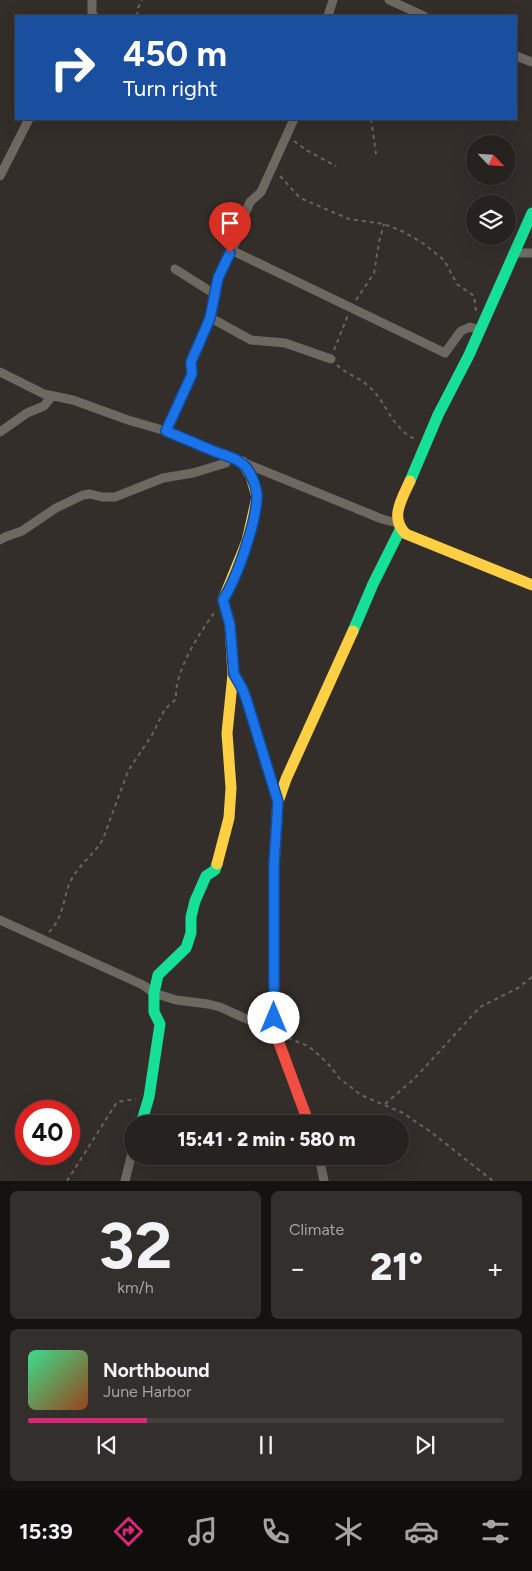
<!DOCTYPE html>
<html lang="en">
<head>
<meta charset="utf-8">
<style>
	:root { --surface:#262220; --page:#322f2d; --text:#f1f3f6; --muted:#a4a4a5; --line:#423f3e; --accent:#db2777 }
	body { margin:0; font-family:Figtree,sans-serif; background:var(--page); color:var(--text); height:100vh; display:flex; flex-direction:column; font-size:19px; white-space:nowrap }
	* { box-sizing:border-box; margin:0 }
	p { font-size:16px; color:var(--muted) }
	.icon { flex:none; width:28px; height:28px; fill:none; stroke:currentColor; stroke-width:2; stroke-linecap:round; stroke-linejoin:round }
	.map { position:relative; height:1181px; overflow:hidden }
	.details { display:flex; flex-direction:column; gap:10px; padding:10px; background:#151312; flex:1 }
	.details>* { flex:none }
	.banner { position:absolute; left:15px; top:15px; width:502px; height:105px; border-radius:0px; box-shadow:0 5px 20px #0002,0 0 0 1px var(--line); background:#1a4fa0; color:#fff; overflow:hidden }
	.needle { width:32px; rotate:115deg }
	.buttons { position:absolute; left:466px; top:135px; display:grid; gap:10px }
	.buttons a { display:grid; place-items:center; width:50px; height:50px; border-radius:50%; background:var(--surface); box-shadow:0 5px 20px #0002,0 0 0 1px var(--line); font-size:25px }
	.speed { position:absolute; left:15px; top:1100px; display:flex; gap:10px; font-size:25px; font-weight:700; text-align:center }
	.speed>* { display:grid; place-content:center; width:65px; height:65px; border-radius:50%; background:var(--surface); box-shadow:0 5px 20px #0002,0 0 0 1px var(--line); line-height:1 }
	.speed .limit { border:8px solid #d22; background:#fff; color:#111 }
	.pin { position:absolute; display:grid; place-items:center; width:42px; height:42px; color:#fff; margin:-51px -21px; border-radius:50% 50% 50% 0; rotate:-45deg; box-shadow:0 0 5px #0007 }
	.pin .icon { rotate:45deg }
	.me { position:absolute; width:55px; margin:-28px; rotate:0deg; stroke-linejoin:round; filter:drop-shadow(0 0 4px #0008) }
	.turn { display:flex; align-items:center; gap:18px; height:105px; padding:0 25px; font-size:22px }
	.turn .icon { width:65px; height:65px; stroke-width:2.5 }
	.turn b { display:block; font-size:35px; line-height:42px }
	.big { font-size:38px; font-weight:800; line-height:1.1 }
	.details .widget { flex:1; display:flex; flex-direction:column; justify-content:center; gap:8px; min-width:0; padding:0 18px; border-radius:8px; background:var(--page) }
	.details .dial { align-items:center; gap:0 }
	.dial b { font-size:65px; line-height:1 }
	.song { display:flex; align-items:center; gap:15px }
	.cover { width:60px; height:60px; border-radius:8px; background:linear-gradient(135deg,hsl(150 70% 55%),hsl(20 70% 35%)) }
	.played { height:5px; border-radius:2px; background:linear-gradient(90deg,var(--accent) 25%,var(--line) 25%) }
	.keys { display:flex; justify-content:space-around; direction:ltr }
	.heat { display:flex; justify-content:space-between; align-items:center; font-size:28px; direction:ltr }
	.details .tiles { flex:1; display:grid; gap:10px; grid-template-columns:1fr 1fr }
	.widget:last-child { grid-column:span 2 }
	.trip { position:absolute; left:124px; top:1115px; width:285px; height:50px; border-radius:25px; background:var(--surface); box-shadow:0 5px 20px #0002,0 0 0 1px var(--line); font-weight:800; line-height:50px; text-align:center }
	.dock { display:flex; height:80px; justify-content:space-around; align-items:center; background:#0f0e0d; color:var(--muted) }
	.dock .icon { width:35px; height:35px }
	.dock .active { color:var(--accent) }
	.dock b { font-size:22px; color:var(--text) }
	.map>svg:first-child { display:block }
</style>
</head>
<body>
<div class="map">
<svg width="532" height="1181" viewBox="0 0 532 1181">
	<rect width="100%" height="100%" fill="#332e2a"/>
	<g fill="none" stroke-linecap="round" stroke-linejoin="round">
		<g stroke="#68645f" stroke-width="2" stroke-dasharray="4 4" stroke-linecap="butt">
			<path d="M137,16L138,8L142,0"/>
			<path d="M371,119L376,154"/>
			<path d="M294,141L306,150L336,166"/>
			<path d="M280,176L300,198L349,219L384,224L404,232L424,244L444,260L457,284L474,296L476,311"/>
			<path d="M356,300L374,273L379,242L384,224"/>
			<path d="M334,350L348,315"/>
			<path d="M337,365C345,373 357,377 366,384C386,399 391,429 415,439"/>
			<path d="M49,932C63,919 63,899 70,882C79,864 94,855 103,839L128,771L152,735L165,709L176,699C174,672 199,634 214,613"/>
			<path d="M288,1038L308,1046L319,1055L330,1066L339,1078L361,1095L403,1113L431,1132L493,1181"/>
			<path d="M385,1104L415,1078L480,1007L518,988L532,977"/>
			<path d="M67,1181L117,1102L136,1099"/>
		</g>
		<g stroke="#6d6961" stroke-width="9">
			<path d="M92,0V15L94,16"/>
			<path d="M389,0L424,16"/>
			<path d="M328,16L333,0"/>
			<path d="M516,56L532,62"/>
			<path d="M0,176L29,119"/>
			<path d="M231,250L445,353L461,331L470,327L480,330"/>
			<path d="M513,253H532"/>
			<path d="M175,269L216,295L211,318L251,340L285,343L331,359"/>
			<path d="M216,295L218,279L237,239L239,228L250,202L261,192L294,119"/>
			<path d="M0,372L44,394L73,400L128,420L166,431L382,519L397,523"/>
			<path d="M166,431L192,374L191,362L211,318"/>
			<path d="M0,432L27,413L44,406L52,396"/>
			<path d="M0,540L5,537L22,531L56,508L83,495L90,494L102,497H115L163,478L193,473L226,463"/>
			<path d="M233,674L242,688L249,708L278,802"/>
			<path d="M0,920L143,985L154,993L176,1000L208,1004L220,1007L275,1032"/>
			<path d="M319,1156L324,1181"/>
			<path d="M125,1181L132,1153"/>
		</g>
		<g stroke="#16e098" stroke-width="11">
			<path d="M410,481L438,415L469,355L532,213"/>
			<path d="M353,631L373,584L400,530"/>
			<path d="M141,1124L149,1097L160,1024L154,1012V993L158,975L186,948L191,933V917L195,901L206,876L215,870L217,864"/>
		</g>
		<g stroke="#ffcf43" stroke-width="11">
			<path d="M410,481C402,499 389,518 406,534L532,585"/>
			<path d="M217,864L229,818L231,788L227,733L233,674L230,625L223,600L247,541L257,497L251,476L242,462"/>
			<path d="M274,922V865L278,802L286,779L353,631"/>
		</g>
		<path stroke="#f24e42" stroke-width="11" d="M274,922L275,1032L309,1124"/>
	</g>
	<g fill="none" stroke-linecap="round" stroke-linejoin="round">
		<defs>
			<path id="route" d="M230,253L218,278L210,318L191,362L192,374L166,431C183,438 199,445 216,452C224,455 233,457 240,462C250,468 256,485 257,495C257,521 237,578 223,600L230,625L234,674L242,688L246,698L278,802L274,865V1018"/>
		</defs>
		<use href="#route" stroke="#114b97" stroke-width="12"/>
		<use href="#route" stroke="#1a73e8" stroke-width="9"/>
	</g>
</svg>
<div class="buttons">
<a><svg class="needle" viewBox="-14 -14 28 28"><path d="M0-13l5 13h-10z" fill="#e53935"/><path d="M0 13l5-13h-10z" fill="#a4a4a5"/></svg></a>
<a><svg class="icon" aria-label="layers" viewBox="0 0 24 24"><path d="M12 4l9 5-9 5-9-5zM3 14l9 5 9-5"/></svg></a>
</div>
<div class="speed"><div class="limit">40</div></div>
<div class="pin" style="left:230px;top:253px;background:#d93025"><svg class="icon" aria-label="arrive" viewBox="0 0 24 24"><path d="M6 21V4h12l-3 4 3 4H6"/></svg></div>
<svg class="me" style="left:274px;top:1018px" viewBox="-20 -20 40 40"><circle r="19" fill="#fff"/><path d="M0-13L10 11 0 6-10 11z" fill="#1a73e8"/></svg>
<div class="trip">15:41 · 2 min · 580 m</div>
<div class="banner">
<div class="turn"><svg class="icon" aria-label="right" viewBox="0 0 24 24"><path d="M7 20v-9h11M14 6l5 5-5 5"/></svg><div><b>450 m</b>Turn right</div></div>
</div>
</div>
<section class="details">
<div class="tiles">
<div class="widget dial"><b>32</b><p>km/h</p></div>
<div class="widget"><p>Climate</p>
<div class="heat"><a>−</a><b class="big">21°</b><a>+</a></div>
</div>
<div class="widget">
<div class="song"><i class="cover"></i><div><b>Northbound</b><p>June Harbor</p></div></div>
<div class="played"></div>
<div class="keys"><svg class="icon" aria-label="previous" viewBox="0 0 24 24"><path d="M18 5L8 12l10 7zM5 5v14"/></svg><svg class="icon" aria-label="pause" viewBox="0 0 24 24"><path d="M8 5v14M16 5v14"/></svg><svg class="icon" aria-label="next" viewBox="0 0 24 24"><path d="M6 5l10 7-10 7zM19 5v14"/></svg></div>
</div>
</div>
</section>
<nav class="dock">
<b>15:39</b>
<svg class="icon active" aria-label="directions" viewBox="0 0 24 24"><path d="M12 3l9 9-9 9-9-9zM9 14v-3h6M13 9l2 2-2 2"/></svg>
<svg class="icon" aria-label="music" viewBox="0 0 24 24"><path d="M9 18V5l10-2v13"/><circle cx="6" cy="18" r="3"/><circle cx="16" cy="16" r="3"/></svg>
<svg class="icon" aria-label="phone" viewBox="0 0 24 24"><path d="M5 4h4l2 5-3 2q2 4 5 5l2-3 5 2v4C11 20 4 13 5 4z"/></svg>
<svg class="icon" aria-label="climate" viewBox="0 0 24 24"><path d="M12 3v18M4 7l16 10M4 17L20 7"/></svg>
<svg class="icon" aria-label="car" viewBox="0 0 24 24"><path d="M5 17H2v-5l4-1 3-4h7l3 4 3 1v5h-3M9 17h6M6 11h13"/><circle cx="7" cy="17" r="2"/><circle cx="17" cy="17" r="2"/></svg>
<svg class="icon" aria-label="filters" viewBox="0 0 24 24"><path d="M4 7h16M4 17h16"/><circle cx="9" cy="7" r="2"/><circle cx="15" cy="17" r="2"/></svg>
</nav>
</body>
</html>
